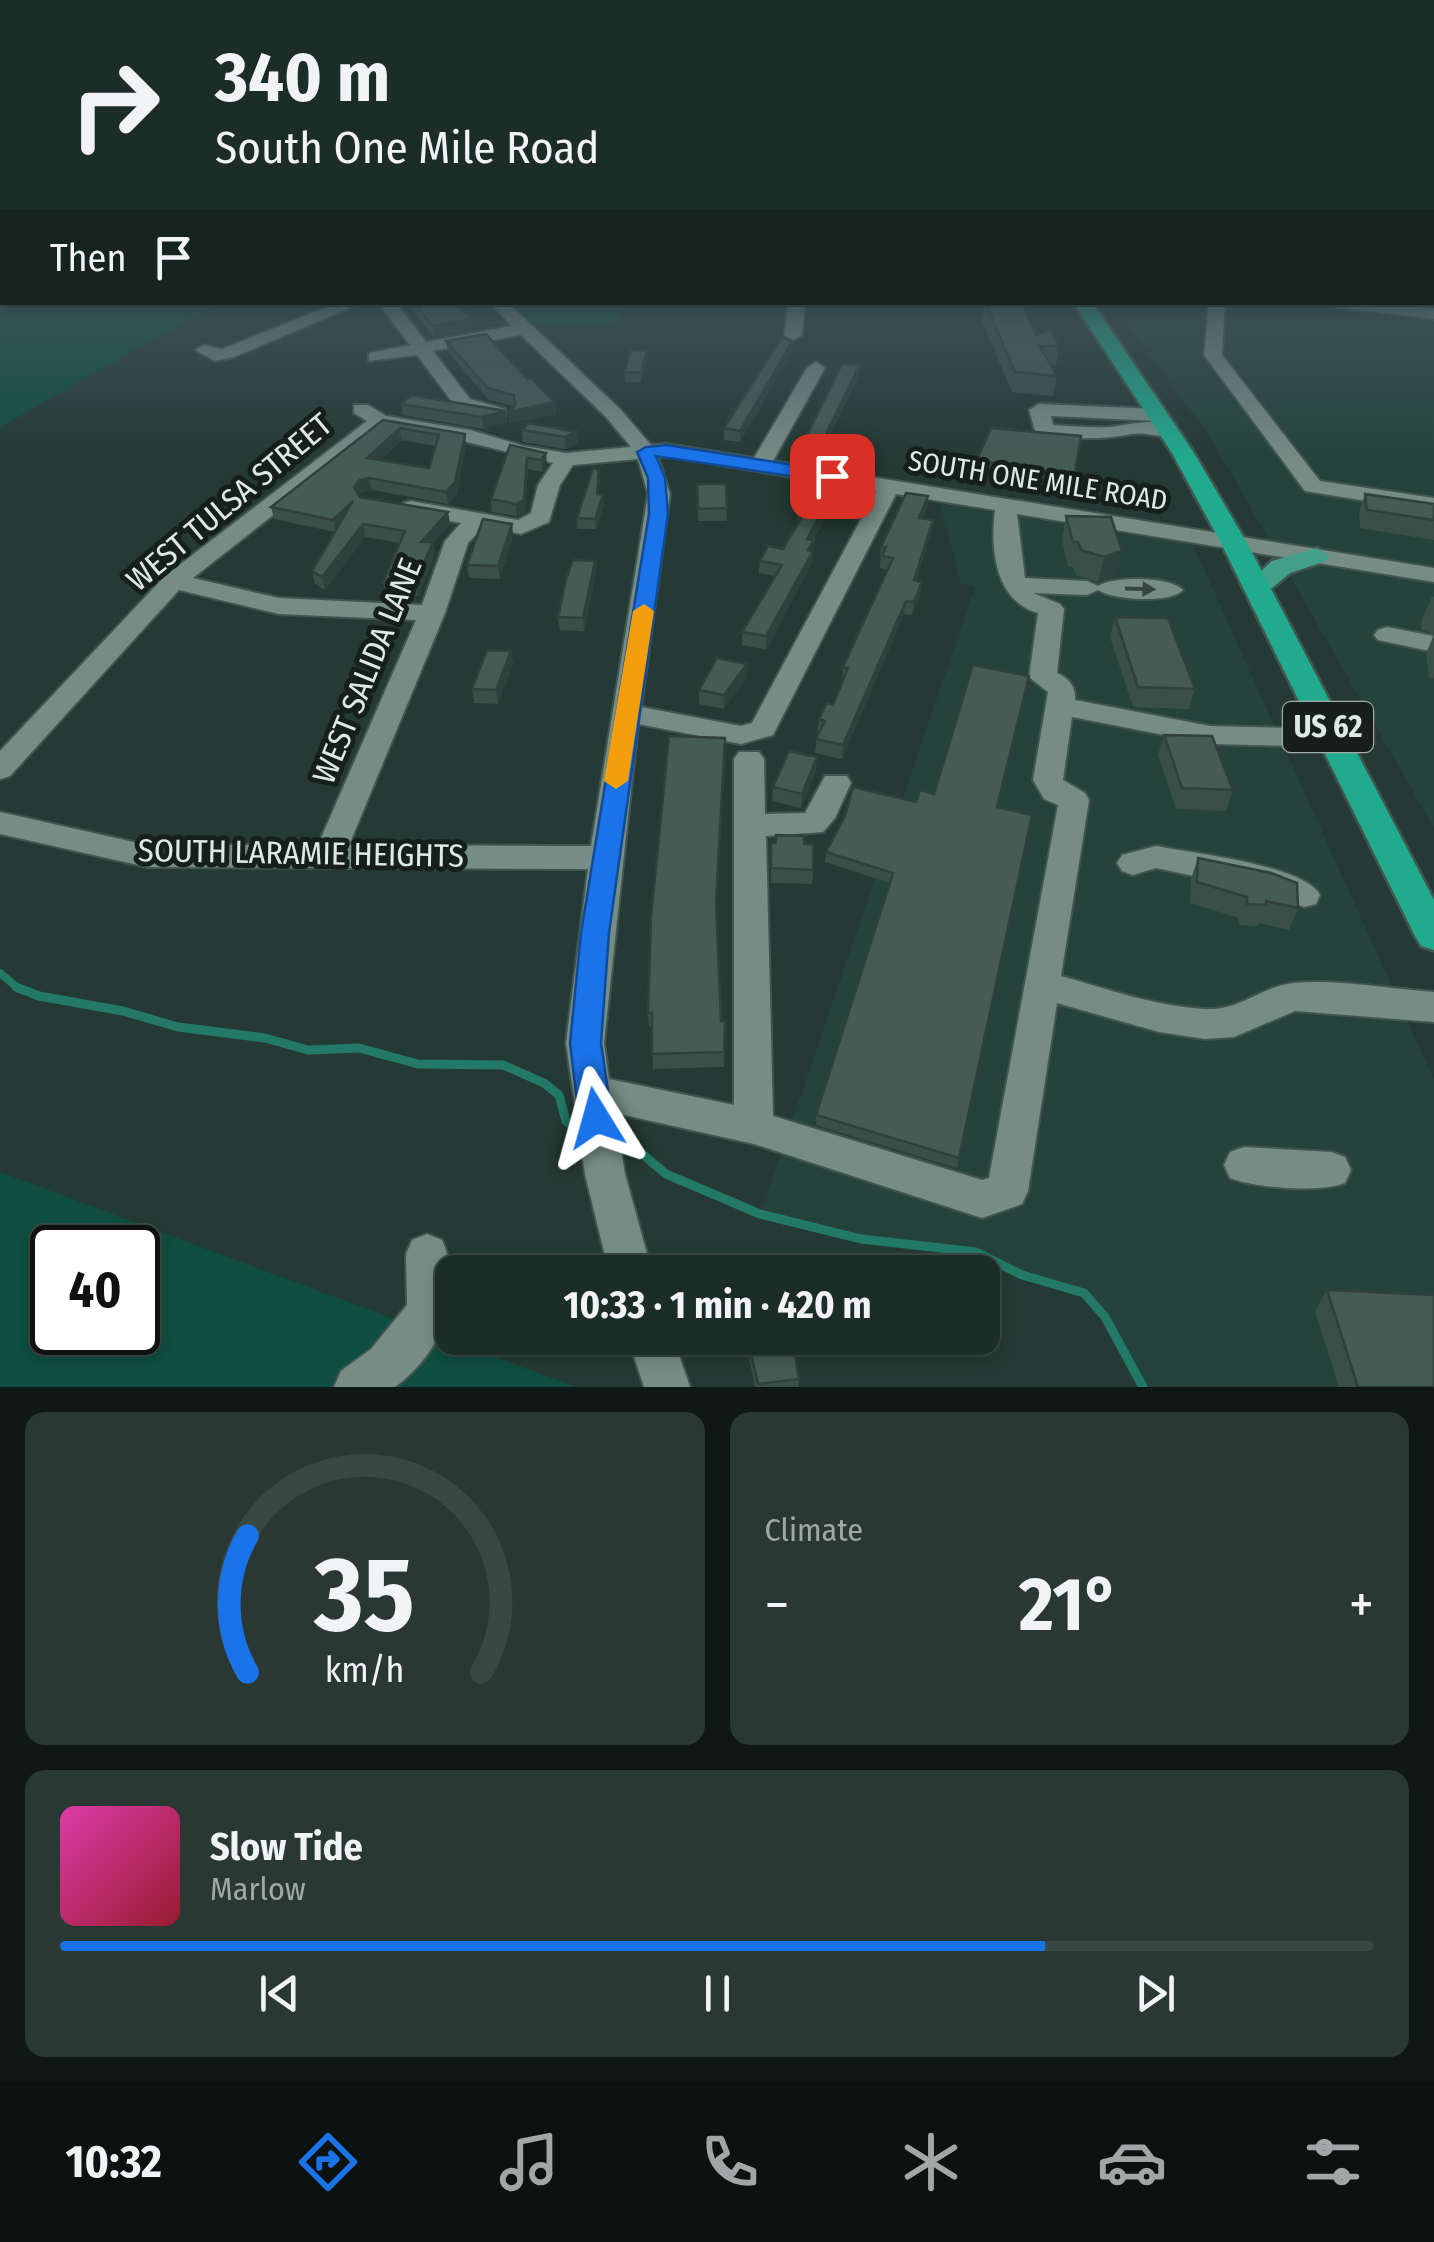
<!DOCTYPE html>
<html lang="en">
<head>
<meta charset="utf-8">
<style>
	:root { --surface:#1c2c27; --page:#293833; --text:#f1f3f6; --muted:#a0a7a7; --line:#3a4844; --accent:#1a73e8 }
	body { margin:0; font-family:"Fira Sans Condensed",sans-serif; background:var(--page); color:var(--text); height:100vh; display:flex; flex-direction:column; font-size:38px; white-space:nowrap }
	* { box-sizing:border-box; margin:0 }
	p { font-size:32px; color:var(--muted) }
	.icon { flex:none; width:55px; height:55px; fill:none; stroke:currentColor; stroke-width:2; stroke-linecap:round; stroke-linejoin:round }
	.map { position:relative; height:1387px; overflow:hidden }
	.side { display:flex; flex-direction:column; gap:25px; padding:25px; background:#0f1815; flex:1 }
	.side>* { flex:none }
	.hud { position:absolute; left:0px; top:0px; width:1435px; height:305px; box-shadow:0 5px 15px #0003,0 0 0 2px var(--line); background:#1c2c27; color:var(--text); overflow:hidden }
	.speed { position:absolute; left:30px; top:1225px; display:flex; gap:20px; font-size:50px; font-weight:700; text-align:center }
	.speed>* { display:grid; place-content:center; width:130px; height:130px; border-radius:50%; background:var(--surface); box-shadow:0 5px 15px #0003,0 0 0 2px var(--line); line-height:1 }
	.speed .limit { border:5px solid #111; border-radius:15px; background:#fff; color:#111 }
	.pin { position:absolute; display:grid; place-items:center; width:85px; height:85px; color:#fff; margin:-42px; border-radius:20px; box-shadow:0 5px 15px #0006 }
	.me { position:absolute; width:110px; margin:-55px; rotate:352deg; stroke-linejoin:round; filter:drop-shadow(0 0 8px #0008) }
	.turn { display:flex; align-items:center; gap:35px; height:210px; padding:0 50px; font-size:45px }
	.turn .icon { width:130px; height:130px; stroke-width:2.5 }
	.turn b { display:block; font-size:70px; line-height:85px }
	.then { display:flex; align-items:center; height:95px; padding:0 50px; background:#0003; gap:20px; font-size:38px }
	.big { font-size:75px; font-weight:700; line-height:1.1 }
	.side .card { flex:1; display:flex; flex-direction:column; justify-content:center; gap:15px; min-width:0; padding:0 35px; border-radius:20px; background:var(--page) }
	.side .dial { align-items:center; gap:0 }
	.dial svg { height:260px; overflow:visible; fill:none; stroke:var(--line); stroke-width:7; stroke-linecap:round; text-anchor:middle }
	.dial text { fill:var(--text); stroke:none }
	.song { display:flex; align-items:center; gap:30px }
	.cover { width:120px; height:120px; border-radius:15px; background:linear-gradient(135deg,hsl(320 70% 55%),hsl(350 70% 35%)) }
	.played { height:10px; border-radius:5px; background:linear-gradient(90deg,var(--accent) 75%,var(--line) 75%) }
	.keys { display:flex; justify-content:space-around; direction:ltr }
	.heat { display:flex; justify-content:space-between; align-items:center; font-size:55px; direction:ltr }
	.side .tiles { flex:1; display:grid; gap:25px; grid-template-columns:1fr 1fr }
	.card:last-child { grid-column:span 2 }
	.trip { position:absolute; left:435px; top:1255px; width:565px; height:100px; border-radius:20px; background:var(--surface); box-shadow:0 5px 15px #0003,0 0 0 2px var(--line); font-weight:700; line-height:100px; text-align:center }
	.menu { display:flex; height:160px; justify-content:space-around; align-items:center; background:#0b1210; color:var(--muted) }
	.menu .icon { width:70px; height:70px }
	.menu .current { color:var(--accent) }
	.menu b { font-size:45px; color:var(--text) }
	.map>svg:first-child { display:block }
</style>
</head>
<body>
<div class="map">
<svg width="1434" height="1387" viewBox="0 0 1434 1387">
	<rect width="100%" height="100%" fill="#253a34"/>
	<g fill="#25433a">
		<path d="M1434,295V828L1209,435L1111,303L1432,302Z"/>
		<path d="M940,504L1193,545L1434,1080V1387H1143L1105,1317L1084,1293L1022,1275L976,1252L861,1239L760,1214L975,587L961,584Z"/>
	</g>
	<g fill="#0f4e40" fill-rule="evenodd">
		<path d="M0,269L2,302L218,303L0,427Z"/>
		<path d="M512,303H624L617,325L533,323Z"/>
		<path d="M0,1172L576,1387H0ZM52,1248H138V1332H52Z"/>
	</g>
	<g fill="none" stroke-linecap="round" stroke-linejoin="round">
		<path stroke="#227a66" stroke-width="8" d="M0,973L19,989"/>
		<g stroke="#227a66" stroke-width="9">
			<path d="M16,987L39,996L123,1011L178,1027L265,1038L308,1050L359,1048L418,1064L503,1065L544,1083L559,1095L566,1121L574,1128"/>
			<path d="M615,1131L666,1174L760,1214L861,1239L976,1252L1022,1275L1084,1293L1105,1317L1143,1387"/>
		</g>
		<defs>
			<g id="minor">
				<rect x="1432" y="281" width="2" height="10"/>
				<path d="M340,302H364L234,357L215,361L195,350L204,345L222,349Z"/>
				<path d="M378,302H395L426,342L512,326L489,302H507L620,409L651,445L667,444L754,458L807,368L816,362L825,368L773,461L1434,568V582L1017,514L1025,578L1087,581L1098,586C1113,576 1170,576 1183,590C1170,604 1113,600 1098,590L1087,595L1033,593L1060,604L1064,609L1057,673C1069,678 1076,687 1075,700L1210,726L1334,729L1344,731L1348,738L1344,745L1334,747L1210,744L1072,717L1063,780L1085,793L1089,800L1061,976C1108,989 1157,1007 1206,1009C1239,1011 1262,986 1294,983C1339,979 1389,989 1434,992V1022L1295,1011L1234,1037L1205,1039L1159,1032L1057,1003L1028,1191L1022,1204L982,1218L754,1144L615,1113L625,1174L652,1272H609L585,1174L566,1043L588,869L147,867L0,834V812L147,845H318L416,620L279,614L179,590L10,776L0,779V751L165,576L367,421L354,413V405H368L386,416L470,430L524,446L566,453L631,447L606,417L521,335L433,351L470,399L505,409V417L498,419L456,407L417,355L369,361V353L410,345ZM384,428L467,442L553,463L538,485L531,513L518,520L411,501L403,503L400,508L403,513L461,523L445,541L422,605L279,598L193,578ZM667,456L876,491L752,723L741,726L641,707L670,494L658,457ZM638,459L648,494L591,846L349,845L445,613L468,543L483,527L521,534L549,522L560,485L573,465ZM896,494L995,510C990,549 995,601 1038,613L1029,677L1048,692L1033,780L1044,799L1058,805L989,1178L982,1180L773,1116L766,836L823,832L835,818L851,783L847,776H825L805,813L765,814L764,759L759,752H739L734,759V1105L609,1079L604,1043L638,724L741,744L773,735Z"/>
				<path d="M789,302H805L802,335L793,340L784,335Z"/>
				<path d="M1209,302H1225L1222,355L1320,481L1434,498V512L1305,491L1204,355Z"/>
				<path d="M1326,302H1381L1434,309V319L1334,307Z"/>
				<path d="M1039,404L1158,409L1168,415L1158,421L1051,416L1053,425C1072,426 1091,428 1110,427C1129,425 1161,415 1178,430C1165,442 1149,431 1132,434C1104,440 1075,438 1045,437L1035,431L1029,410Z"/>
				<path d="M1387,627L1434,636V652L1378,640L1374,635L1378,630Z"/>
				<path d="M1156,846C1191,853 1304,865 1320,895L1316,904L1304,907L1264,891L1156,868L1133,875L1122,871L1117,863L1122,855Z"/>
				<path d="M1244,1147L1331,1152L1345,1157L1351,1170L1345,1183C1319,1193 1256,1188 1230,1178L1224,1165L1230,1152Z"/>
				<path d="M427,1234L442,1240C466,1294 442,1352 395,1387H334L341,1371L371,1349L407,1305L406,1254L412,1240Z"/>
				<path d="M628,1338H673L690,1387H644Z"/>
			</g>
			<path id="major" d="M1317,548L1330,556L1326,561L1290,573L1266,593H1248L1244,587L1272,561Z"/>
			<path id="highway" d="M1073,302H1092L1194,453L1247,543L1434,900V950L1421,946L1415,936L1221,543L1172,453Z"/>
		</defs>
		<use href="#minor" stroke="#435550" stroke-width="4"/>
		<use href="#major" stroke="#435550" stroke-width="5"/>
		<use href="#highway" stroke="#435550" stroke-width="5"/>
		<use href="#minor" fill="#768d86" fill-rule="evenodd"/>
		<use href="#major" fill="#429f8b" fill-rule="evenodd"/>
		<use href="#highway" fill="#20ab8e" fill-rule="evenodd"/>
	</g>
	<g fill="#3b4f49" fill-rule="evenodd">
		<path d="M406,302H455L472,330L434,337Z"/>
		<path d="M985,302L1036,335L1059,346L1056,365H1051L1057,376L1053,396L1012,392L982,321Z"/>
		<path d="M446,341L527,379L555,402L556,414L509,423L514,406L489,400L448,352Z"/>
		<path d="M792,342L791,353L740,442L724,440V428Z"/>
		<path d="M647,350V360L641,382H625V372Z"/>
		<path d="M859,376L821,453L805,451V439Z"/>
		<path d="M401,404L507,422L484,429L403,415Z"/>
		<path d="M383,420L465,434L466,446L457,494L448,504L372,490L362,492L359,496L360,497L448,512L450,525L433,543L435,554L418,596L386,595L383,582L400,543L365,537L325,590L315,584L312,571L335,532L274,519L271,507ZM402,440L436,446L429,468L380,460Z"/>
		<path d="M522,430L577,432L578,444L566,449L523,442Z"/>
		<path d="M510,445L546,453L547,465L542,472L528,469L525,512L517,516L492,512L491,499Z"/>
		<path d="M977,460L1074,478L1061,481L977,466Z"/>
		<path d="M600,479L598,494L604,505L596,529H577V518Z"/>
		<path d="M697,484H726L727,521H698Z"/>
		<path d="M1365,494L1434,504V540L1360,528L1359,512Z"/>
		<path d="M831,495L830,507L813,540L812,563L766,650L742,645V632L775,576L759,573L760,561L783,549L798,525L797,512Z"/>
		<path d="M928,496L927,509L923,518L933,520L931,532L916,581L922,582L920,595L912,615L904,614L842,759L815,753L819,719L833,705L842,681L843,667L888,570L880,568L881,547Z"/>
		<path d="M1066,516L1122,551L1116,577L1098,582L1076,575L1073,567H1068L1062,540Z"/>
		<path d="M512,524L513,536L500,579L469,578L467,565Z"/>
		<path d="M595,561L596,574L584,631L560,630L558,617Z"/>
		<path d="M1432,596L1434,597V678L1429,677L1426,654L1434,634L1422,630L1421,622Z"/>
		<path d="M1115,617L1195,689L1189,709L1133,707L1110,637Z"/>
		<path d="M511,651L513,664L498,704L474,703L472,689Z"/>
		<path d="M747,677L724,709L699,704V690Z"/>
		<path d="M1164,735L1233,790L1226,811L1176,809L1158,755Z"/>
		<path d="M725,752L716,910L721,1021H725L724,1067L653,1069L652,1027H649L648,1013Z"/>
		<path d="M816,771L801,808L772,801L773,787Z"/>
		<path d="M916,802L998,807L1032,815L957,1168L816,1125V1115L890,883L825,862L826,852Z"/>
		<path d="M771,843L804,844L813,870L812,884L771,883Z"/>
		<path d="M1198,858L1298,908L1289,930L1259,923L1258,926L1239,925V918L1190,903L1191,879Z"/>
		<path d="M1327,1290L1433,1295L1434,1293V1387H1339L1315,1311Z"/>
		<path d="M745,1338H747L799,1379L798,1387H755Z"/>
	</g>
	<g fill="#30403c">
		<path d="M471,319L472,330L434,337L433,326Z"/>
		<path d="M792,342L791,353L740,442V431Z"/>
		<path d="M647,350V360L641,382V373Z"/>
		<path d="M860,365L859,376L821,453L822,442Z"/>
		<path d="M555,402L556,414L509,423L508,412Z"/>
		<path d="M506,411L507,422L484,429L482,417Z"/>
		<path d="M400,428L402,440L369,470L367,458Z"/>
		<path d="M577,432L578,444L566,449L565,437Z"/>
		<path d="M465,434L466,446L457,494L448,504L446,492Z"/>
		<path d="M546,453L547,465L542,472L541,460Z"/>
		<path d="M527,458L528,469L525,512L517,516L516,504Z"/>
		<path d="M1075,472L1074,478L1061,481L1062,475Z"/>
		<path d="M369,478L372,490L362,492L357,499L354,487L360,480Z"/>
		<path d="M603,495L604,505L596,529L595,519Z"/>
		<path d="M831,495L830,507L806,551L807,539Z"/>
		<path d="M928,496L927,509L918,530L919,518Z"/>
		<path d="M353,501L336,532L333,520Z"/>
		<path d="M448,512L450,525L433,543L435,554L418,596L415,583L421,542Z"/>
		<path d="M933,520L931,532L912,593L914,580Z"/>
		<path d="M363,524L365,537L325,590L322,577Z"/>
		<path d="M512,524L513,536L500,579L498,566Z"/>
		<path d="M814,540L812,563L766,650V636Z"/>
		<path d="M1122,551L1116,577L1098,582L1104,557Z"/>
		<path d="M595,561L596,574L584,631L583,618Z"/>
		<path d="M922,582L920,595L912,615L914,602Z"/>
		<path d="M906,601L904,614L842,759L843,745Z"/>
		<path d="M511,651L513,664L498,704L496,690Z"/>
		<path d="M747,664V677L724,709V695Z"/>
		<path d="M817,757L816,771L801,808L802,794Z"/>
	</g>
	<g fill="#455c55" stroke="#30403c" stroke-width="2.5" fill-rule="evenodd">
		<path d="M413,302H455L471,319L433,326Z"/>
		<path d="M985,302L1022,303L1036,335L1051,329L1059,346H1040L1057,376L1015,372Z"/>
		<path d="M486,334L527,379L531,378L555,402L508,412L515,406L514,395L488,388L446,341Z"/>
		<path d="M782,337L792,342L740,431L724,428Z"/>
		<path d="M630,350H647L641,373L625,372Z"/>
		<path d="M842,364L860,365L822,442L805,439Z"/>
		<path d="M411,395L506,411L482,417L401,404Z"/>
		<path d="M383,420L465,434L455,482L446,492L369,478L360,480L354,487L360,497L448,512L421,542H433L415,583L383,582L405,531L363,524L322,577L312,571L353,501L333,520L271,507ZM400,428L439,435L429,468L367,458Z"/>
		<path d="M529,423L577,432L565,437L522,430Z"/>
		<path d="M991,428L1081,436L1075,472L1062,475L977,460Z"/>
		<path d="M510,445L546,453L541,460L527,458L524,500L516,504L491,499Z"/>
		<path d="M593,468L599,470L597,494L603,495L595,519L577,518Z"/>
		<path d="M697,484H726L727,508L698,509Z"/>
		<path d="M809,491L831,495L807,539L814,540L808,550L813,551L766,636L742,632L782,565L760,561L768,546L783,549L804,513L797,512Z"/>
		<path d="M906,493L928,496L919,518L933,520L914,580L922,582L914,602L906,601L843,745L816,739L825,721L819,719L827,703L833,705L848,668L843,667L893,558L882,556L886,547H881Z"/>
		<path d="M1365,494L1434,504V520L1367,510Z"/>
		<path d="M1066,516L1111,517L1122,551L1104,557L1081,550L1078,542H1073Z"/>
		<path d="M483,519L512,524L498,566L467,565Z"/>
		<path d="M573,560L595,561L583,618L558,617L566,579Z"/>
		<path d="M1115,617L1168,618L1195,689L1138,687Z"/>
		<path d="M487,650L511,651L496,690L472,689Z"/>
		<path d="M717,658L747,664L724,695L699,690Z"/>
		<path d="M973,665L1029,676L997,807L1032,815L959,1158L816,1115L893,873L826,852L845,816L853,787L916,802L920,790L934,794Z"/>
		<path d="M1164,735L1212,736L1233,790L1182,788Z"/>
		<path d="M669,736L725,738L716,902L721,1021H725L724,1052L652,1054V1013H648L651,917Z"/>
		<path d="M789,751L817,757L802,794L773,787Z"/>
		<path d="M776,835L804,836V844H813V870L771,868V843H776Z"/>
		<path d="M1198,858L1271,873L1297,883L1298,908L1266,901V905L1247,904V897L1197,882Z"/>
		<path d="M1327,1290L1434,1295V1387H1358Z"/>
		<path d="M747,1338H792L799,1379L758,1384Z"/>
	</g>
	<defs><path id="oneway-solid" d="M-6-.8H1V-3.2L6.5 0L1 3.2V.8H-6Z" transform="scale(2.5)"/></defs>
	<use fill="#384641" href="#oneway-solid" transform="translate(1140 589) rotate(2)"/>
	<linearGradient id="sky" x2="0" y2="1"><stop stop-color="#14201d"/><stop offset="0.58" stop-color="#40555c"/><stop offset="1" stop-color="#40555c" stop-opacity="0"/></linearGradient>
	<rect width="1434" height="463" fill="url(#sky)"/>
	<path fill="#1a73e8" stroke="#114b97" stroke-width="2.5" d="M667,445L832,471L841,476L832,482L656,456L665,478L668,514L609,933L601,1043L612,1118L607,1128L596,1132L584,1128L579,1118L570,1043L581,933L649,514L648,478L637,452L646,447Z"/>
	<path fill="#f59e0b" d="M644,604L654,611L628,781L616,789L604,781L633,611Z"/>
	<g text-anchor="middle" stroke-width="10" stroke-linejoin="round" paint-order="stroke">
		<g font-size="28" fill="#dde9e5" stroke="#161f1c">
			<text transform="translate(1038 480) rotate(9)" y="10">SOUTH ONE MILE ROAD</text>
		</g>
		<rect fill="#161f1c" stroke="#a1aca9" stroke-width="2.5" x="1283" y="702" width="90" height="50" rx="8"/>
		<g font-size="30" font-weight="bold" fill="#dde9e5">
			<text x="1328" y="737">US 62</text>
		</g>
		<g font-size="32" fill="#dde9e5" stroke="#161f1c">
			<text transform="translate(229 502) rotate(-40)" y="11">WEST TULSA STREET</text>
			<text transform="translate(367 671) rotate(-68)" y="11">WEST SALIDA LANE</text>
			<text transform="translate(301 853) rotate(1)" y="11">SOUTH LARAMIE HEIGHTS</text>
		</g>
	</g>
</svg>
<div class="speed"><div class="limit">40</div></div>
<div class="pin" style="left:832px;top:476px;background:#d93025"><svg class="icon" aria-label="arrive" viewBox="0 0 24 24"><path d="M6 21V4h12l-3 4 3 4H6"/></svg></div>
<svg class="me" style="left:596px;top:1118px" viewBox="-20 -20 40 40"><path d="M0-17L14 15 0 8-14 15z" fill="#1a73e8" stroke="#fff" stroke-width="4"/></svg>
<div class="trip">10:33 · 1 min · 420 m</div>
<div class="hud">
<div class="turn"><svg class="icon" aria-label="right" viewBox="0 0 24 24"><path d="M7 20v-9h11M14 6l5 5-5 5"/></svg><div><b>340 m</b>South One Mile Road</div></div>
<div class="then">Then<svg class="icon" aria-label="arrive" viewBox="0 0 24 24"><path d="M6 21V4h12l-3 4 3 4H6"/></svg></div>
</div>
</div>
<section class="side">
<div class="tiles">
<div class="card dial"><svg viewBox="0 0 100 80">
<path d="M14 69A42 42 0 1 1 86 69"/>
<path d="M14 69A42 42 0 0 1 14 27" stroke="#1a73e8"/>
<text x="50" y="56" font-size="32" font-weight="700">35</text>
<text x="50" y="72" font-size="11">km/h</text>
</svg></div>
<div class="card"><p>Climate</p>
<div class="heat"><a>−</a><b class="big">21°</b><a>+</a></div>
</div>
<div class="card">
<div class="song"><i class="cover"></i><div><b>Slow Tide</b><p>Marlow</p></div></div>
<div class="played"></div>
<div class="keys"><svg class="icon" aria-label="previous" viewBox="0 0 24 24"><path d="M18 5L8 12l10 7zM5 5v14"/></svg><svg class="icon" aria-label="pause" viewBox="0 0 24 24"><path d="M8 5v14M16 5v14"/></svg><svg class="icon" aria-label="next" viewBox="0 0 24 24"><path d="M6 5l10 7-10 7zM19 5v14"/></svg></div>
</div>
</div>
</section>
<nav class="menu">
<b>10:32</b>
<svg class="icon current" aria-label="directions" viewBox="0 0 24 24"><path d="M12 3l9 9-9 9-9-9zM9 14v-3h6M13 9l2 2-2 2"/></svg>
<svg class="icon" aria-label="music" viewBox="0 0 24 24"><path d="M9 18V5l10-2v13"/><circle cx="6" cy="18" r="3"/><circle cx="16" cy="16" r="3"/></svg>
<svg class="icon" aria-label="phone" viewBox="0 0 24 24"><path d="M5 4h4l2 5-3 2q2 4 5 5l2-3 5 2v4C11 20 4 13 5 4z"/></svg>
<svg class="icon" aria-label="climate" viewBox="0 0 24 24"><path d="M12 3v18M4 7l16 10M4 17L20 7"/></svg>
<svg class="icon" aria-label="car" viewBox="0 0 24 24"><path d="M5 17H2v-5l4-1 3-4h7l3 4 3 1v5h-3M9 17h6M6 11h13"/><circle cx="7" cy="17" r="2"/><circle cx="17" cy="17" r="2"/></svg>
<svg class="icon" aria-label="filters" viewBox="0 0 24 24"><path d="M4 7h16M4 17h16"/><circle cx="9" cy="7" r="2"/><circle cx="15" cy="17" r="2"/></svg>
</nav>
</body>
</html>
